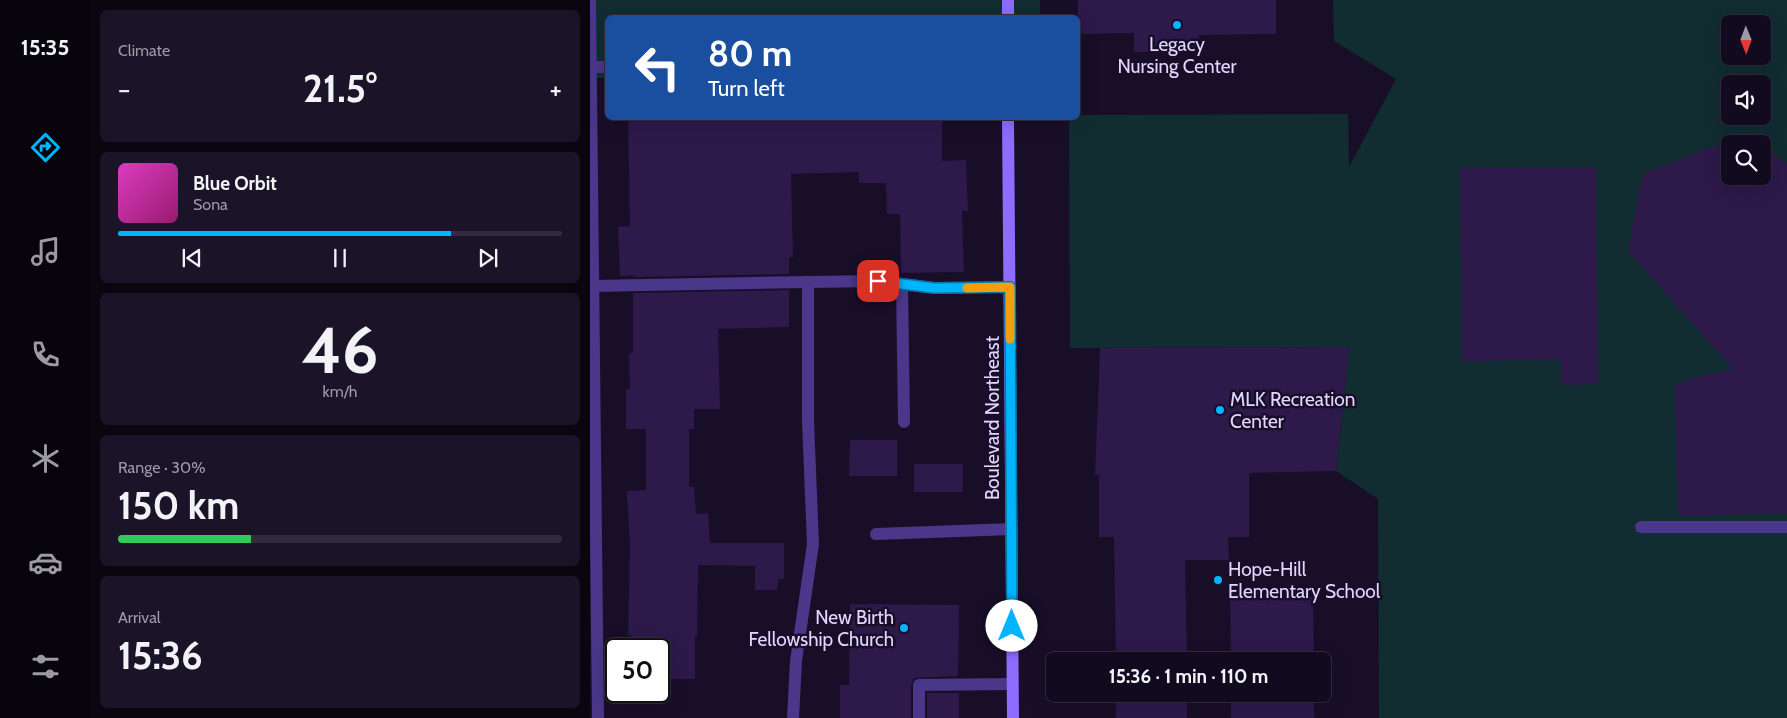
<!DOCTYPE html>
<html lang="en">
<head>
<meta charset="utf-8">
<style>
	:root { --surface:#120a1e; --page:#1b1327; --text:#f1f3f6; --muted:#9c9aa4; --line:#312b3c; --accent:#01b4ff }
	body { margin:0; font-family:Cabin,sans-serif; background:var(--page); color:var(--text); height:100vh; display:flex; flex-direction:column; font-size:19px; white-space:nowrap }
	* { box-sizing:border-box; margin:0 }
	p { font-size:16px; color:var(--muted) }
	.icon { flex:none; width:28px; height:28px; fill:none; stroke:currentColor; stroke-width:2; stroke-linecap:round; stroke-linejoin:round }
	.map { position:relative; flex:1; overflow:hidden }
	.side { display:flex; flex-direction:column; gap:10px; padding:10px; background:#0a0610; width:500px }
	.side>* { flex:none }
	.hud { position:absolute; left:15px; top:15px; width:475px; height:105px; border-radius:8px; box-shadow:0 5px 20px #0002,0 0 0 1px var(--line); background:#1a4fa0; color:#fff; overflow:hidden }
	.needle { width:32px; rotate:179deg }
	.tools { position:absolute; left:1131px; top:15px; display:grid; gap:10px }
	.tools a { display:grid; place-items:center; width:50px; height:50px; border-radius:8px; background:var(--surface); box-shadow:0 5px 20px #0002,0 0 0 1px var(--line); font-size:25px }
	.speed { position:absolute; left:15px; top:638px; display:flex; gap:10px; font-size:25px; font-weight:700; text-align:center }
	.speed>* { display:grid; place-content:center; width:65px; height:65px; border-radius:50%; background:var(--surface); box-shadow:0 5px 20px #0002,0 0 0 1px var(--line); line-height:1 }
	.speed .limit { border:2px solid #111; border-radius:8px; background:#fff; color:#111 }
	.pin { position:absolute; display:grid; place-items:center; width:42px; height:42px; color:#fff; margin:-21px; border-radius:10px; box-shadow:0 2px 8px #0006 }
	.me { position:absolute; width:55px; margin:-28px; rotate:0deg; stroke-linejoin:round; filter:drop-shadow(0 0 4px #0008) }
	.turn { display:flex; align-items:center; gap:18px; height:105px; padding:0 20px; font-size:22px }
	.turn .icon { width:65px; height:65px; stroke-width:2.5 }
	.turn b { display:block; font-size:35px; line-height:42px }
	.big { font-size:38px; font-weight:700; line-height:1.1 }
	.side .tile { flex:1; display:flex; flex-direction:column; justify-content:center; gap:8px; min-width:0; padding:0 18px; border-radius:8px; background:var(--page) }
	.side .dial { align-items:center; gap:0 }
	.dial b { font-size:65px; line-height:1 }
	.song { display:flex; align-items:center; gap:15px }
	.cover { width:60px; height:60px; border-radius:8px; background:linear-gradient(135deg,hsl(310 70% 55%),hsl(320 70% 35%)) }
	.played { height:5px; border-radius:2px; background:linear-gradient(90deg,var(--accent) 75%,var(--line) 75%) }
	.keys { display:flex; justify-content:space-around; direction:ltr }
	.heat { display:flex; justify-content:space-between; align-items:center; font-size:28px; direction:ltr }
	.charge { height:8px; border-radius:4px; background:linear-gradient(90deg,#34c759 30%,var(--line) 0) }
	.trip { position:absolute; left:456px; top:652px; width:285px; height:50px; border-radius:8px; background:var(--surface); box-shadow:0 5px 20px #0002,0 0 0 1px var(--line); font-weight:700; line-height:50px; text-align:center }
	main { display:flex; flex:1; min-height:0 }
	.dock { display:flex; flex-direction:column; width:90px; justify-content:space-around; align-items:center; background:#07040c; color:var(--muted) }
	.dock .icon { width:35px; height:35px }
	.dock .selected { color:var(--accent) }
	.dock b { font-size:22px; color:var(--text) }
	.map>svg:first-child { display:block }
</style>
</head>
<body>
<main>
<nav class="dock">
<b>15:35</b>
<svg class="icon selected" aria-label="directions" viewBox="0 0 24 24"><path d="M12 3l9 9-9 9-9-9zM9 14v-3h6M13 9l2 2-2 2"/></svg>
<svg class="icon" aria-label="music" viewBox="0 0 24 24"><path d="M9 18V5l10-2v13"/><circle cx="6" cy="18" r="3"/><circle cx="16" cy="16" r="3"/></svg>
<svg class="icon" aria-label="phone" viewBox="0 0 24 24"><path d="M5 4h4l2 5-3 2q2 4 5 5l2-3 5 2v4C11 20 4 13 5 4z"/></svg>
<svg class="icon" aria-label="climate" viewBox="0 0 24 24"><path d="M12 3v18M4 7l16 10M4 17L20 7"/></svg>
<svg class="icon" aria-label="car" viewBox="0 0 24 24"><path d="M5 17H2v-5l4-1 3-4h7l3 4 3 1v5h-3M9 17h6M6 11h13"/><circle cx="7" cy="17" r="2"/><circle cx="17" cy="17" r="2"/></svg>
<svg class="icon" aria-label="filters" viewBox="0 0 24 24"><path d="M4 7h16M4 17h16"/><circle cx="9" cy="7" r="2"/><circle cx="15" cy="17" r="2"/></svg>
</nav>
<section class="side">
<div class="tile"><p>Climate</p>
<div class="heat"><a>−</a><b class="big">21.5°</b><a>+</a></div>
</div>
<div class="tile">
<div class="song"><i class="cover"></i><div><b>Blue Orbit</b><p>Sona</p></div></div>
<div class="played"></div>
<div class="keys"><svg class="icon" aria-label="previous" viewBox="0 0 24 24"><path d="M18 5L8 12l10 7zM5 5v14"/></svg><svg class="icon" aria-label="pause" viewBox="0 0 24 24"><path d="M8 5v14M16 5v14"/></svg><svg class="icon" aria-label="next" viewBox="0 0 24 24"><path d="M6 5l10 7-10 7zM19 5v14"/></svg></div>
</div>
<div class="tile dial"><b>46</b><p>km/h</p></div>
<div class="tile"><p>Range · 30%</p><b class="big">150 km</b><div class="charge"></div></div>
<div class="tile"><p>Arrival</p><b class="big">15:36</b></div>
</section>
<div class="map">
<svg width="1197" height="718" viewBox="0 0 1197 718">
	<rect width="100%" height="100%" fill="#180e28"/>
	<g fill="#112d32" fill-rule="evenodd">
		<path d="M0,0H450V18H18L17,78H0Z"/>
		<path d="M743,0H1197V718H789L788,499L746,471L759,347L480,348L479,118H488V115L758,114L759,167L806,79L744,41ZM1140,24H1172V56H1140ZM1140,84H1172V116H1140ZM1140,144H1172V176H1140Z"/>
	</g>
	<g fill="#2d194a">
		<path d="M488,0H686V34L609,35L610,52H544V33L488,34Z"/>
		<path d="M38,118H352V161L376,160L378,211H372L374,272L311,273L310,214H297L296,183H269V172L201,174L203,257H199V274L43,277V275L30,276L28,227L40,226Z"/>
		<path d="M1158,133L1171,144H1140V176H1172V145L1197,164V513L1088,516L1085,385L1100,379L1143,369L1038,251L1053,174Z"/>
		<path d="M1006,167L1008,384L971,385V360L872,361L870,168Z"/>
		<path d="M199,290V327L128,329L130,409H104V429H99V487H104L106,514L118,513L120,543H194V579H188L187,590H165V566L108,565L107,637L105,636V679H69V649H41V635H38L40,547L37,491L56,490V429H36V389H40L39,353H43V293Z"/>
		<path d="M759,347L746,471L659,473V537H638L639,560H595L597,661H526L524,537H509V475H505L510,348Z"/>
		<path d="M260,440H307V476H259Z"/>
		<rect x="324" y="464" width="49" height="28"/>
		<path d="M723,597L724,661H641L640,598Z"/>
		<path d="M260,604L369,605L368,676L324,678L321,685V718H250V685H259Z"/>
		<rect x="337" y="693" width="32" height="25"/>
		<rect x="526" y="694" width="71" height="24"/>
		<rect x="641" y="694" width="83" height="24"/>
	</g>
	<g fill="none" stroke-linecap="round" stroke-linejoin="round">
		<g stroke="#4a3789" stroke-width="12">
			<path d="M218,282L288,281L345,288L420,287"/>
			<path d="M312,284L314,422"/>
			<path d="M3,286L218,282V421L223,544L206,661L203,718"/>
			<path d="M1051,527H1197"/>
			<path d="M286,534L422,529"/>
			<path d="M329,718V685L422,684"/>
		</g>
		<g stroke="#4a3789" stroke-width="12">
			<path d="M0,0L8,718"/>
			<path d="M0,67H18"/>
		</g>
		<g stroke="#8d6cff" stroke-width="12">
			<path d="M418,0V18"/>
			<path d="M418,118L423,718"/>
		</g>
	</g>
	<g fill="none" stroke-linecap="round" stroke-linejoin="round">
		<defs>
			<path id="route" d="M288,281L344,288L420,287L422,626"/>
		</defs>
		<use href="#route" stroke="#0175a6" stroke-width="12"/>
		<use href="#route" stroke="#01b4ff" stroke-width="9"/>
		<path stroke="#f59e0b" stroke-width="9" d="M377,288L420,287V339"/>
	</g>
	<g fill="#01b4ff" stroke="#180e28" stroke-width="2">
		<circle cx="587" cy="25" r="5"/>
		<circle cx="630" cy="410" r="5"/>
		<circle cx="628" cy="580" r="5"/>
		<circle cx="314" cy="628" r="5"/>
	</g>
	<g text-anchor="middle" stroke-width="5" stroke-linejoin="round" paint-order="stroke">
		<g font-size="19" fill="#e2d5ff" stroke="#180e28" text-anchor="start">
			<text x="587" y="51" text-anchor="middle">Legacy<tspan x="587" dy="22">Nursing Center</tspan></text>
			<text x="640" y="406">MLK Recreation<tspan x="640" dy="22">Center</tspan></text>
			<text x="638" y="576">Hope-Hill<tspan x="638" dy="22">Elementary School</tspan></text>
			<text x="304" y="624" text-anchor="end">New Birth<tspan x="304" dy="22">Fellowship Church</tspan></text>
		</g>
		<g font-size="19" fill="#e2d5ff" stroke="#180e28">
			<text transform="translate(402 418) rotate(-90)" y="7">Boulevard Northeast</text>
		</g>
	</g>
</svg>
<div class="tools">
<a><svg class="needle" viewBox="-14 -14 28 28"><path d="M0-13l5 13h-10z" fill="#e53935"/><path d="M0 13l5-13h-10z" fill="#9c9aa4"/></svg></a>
<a><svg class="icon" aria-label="sound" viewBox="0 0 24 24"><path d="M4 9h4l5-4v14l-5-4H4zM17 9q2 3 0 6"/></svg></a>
<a><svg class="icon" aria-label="search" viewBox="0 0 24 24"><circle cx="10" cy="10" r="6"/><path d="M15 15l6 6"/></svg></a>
</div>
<div class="speed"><div class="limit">50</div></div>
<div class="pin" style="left:288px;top:281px;background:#d93025"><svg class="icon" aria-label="arrive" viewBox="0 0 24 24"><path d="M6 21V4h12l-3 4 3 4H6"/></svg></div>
<svg class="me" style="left:422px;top:626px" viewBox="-20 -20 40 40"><circle r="19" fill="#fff"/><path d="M0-13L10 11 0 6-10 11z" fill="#01b4ff"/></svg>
<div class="trip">15:36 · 1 min · 110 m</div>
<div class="hud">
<div class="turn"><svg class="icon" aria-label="left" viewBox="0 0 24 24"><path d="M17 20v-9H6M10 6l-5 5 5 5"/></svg><div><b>80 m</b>Turn left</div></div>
</div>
</div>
</main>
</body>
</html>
